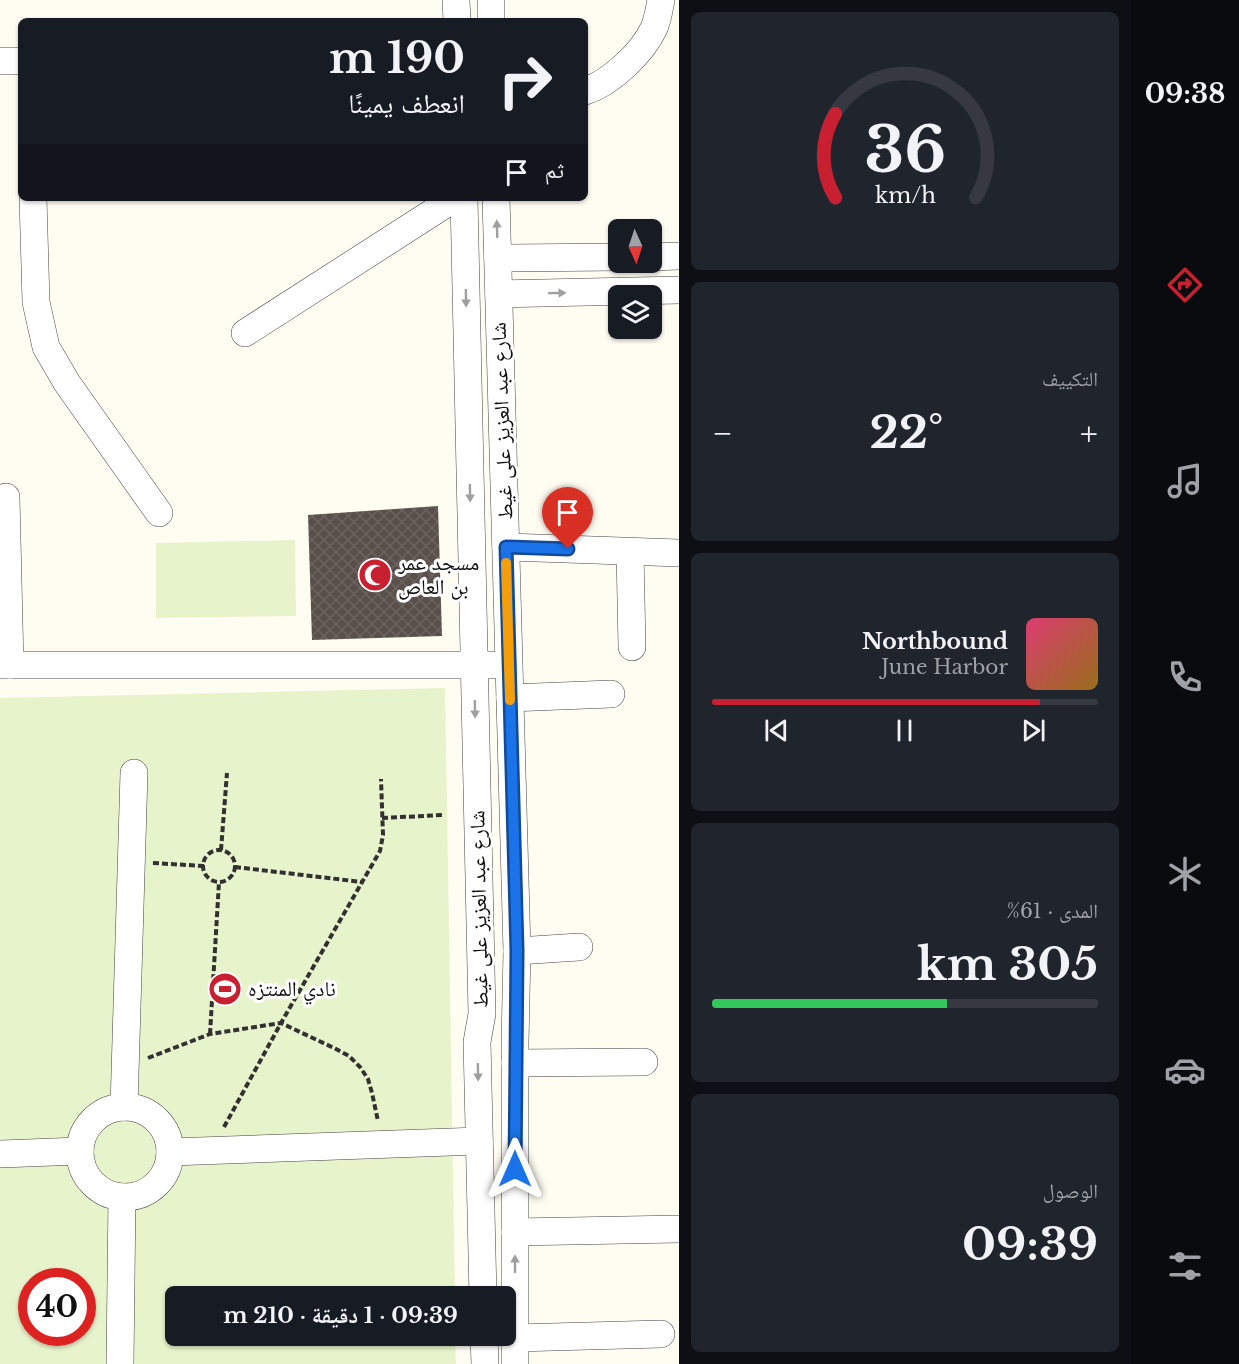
<!DOCTYPE html>
<html lang="ar">
<head>
<meta charset="utf-8">
<style>
	:root { --surface:#171b24; --page:#20242c; --text:#f1f3f6; --muted:#9ea1a6; --line:#363941; --accent:#c81f31 }
	body { margin:0; font-family:"Libre Baskerville","Noto Naskh Arabic",serif; background:var(--page); color:var(--text); direction:rtl; height:100vh; display:flex; flex-direction:column; font-size:22px; white-space:nowrap }
	* { box-sizing:border-box; margin:0 }
	p { font-size:20px; color:var(--muted) }
	.icon { flex:none; width:33px; height:33px; fill:none; stroke:currentColor; stroke-width:2; stroke-linecap:round; stroke-linejoin:round }
	.map { position:relative; flex:1; overflow:hidden; direction:ltr }
	.drawer { display:flex; flex-direction:column; gap:12px; padding:12px; background:#0d0f14; width:452px }
	.drawer>* { flex:none }
	.banner { position:absolute; left:18px; top:18px; width:570px; height:183px; border-radius:9px; box-shadow:0 2px 4px #0004; direction:rtl; background:#171b24; color:var(--text); overflow:hidden }
	.needle { width:39px; rotate:177deg }
	.controls { position:absolute; left:608px; top:219px; display:grid; gap:12px }
	.controls a { display:grid; place-items:center; width:54px; height:54px; border-radius:9px; background:var(--surface); box-shadow:0 2px 4px #0004; font-size:30px }
	.speed { position:absolute; left:18px; top:1268px; display:flex; gap:12px; font-size:30px; font-weight:700; text-align:center }
	.speed>* { display:grid; place-content:center; width:78px; height:78px; border-radius:50%; background:var(--surface); box-shadow:0 2px 4px #0004; line-height:1 }
	.speed .limit { border:9px solid #d22; background:#fff; color:#111 }
	.pin { position:absolute; display:grid; place-items:center; width:51px; height:51px; color:#fff; margin:-62px -26px; border-radius:50% 50% 50% 0; rotate:-45deg; box-shadow:0 0 6px #0007 }
	.pin .icon { rotate:45deg }
	.me { position:absolute; width:66px; margin:-33px; rotate:0deg; stroke-linejoin:round; filter:drop-shadow(0 0 4px #0008) }
	.turn { display:flex; align-items:center; gap:21px; height:126px; padding:0 24px; font-size:27px }
	.turn .icon { width:78px; height:78px; stroke-width:2.5 }
	.turn b { display:block; font-size:42px; line-height:51px }
	.then { display:flex; align-items:center; height:57px; padding:0 24px; background:#0003; gap:12px; font-size:22px }
	.big { font-size:45px; font-weight:700; line-height:1.1 }
	.drawer .card { flex:1; display:flex; flex-direction:column; justify-content:center; gap:9px; min-width:0; padding:0 21px; border-radius:9px; background:var(--page) }
	.drawer .dial { align-items:center; gap:0 }
	.dial svg { height:156px; overflow:visible; fill:none; stroke:var(--line); stroke-width:7; stroke-linecap:round; text-anchor:middle }
	.dial text { fill:var(--text); stroke:none }
	.song { display:flex; align-items:center; gap:18px }
	.cover { width:72px; height:72px; border-radius:9px; background:linear-gradient(135deg,hsl(340 70% 55%),hsl(40 70% 35%)) }
	.played { height:6px; border-radius:3px; background:linear-gradient(90deg,var(--accent) 85%,var(--line) 85%) }
	.keys { display:flex; justify-content:space-around; direction:ltr }
	.heat { display:flex; justify-content:space-between; align-items:center; font-size:33px; direction:ltr }
	.charge { height:9px; border-radius:4px; background:linear-gradient(90deg,#34c759 61%,var(--line) 0) }
	.trip { position:absolute; left:165px; top:1286px; width:351px; height:60px; border-radius:9px; background:var(--surface); box-shadow:0 2px 4px #0004; font-weight:700; line-height:60px; text-align:center; direction:rtl }
	main { display:flex; flex:1; min-height:0 }
	.tabs { display:flex; flex-direction:column; width:108px; justify-content:space-around; align-items:center; background:#090b0e; color:var(--muted) }
	.tabs .icon { width:42px; height:42px }
	.tabs .selected { color:var(--accent) }
	.tabs b { font-size:27px; color:var(--text) }
	.map>svg:first-child { display:block }
</style>
</head>
<body>
<main>
<nav class="tabs">
<b>09:38</b>
<svg class="icon selected" aria-label="directions" viewBox="0 0 24 24"><path d="M12 3l9 9-9 9-9-9zM9 14v-3h6M13 9l2 2-2 2"/></svg>
<svg class="icon" aria-label="music" viewBox="0 0 24 24"><path d="M9 18V5l10-2v13"/><circle cx="6" cy="18" r="3"/><circle cx="16" cy="16" r="3"/></svg>
<svg class="icon" aria-label="phone" viewBox="0 0 24 24"><path d="M5 4h4l2 5-3 2q2 4 5 5l2-3 5 2v4C11 20 4 13 5 4z"/></svg>
<svg class="icon" aria-label="climate" viewBox="0 0 24 24"><path d="M12 3v18M4 7l16 10M4 17L20 7"/></svg>
<svg class="icon" aria-label="car" viewBox="0 0 24 24"><path d="M5 17H2v-5l4-1 3-4h7l3 4 3 1v5h-3M9 17h6M6 11h13"/><circle cx="7" cy="17" r="2"/><circle cx="17" cy="17" r="2"/></svg>
<svg class="icon" aria-label="filters" viewBox="0 0 24 24"><path d="M4 7h16M4 17h16"/><circle cx="9" cy="7" r="2"/><circle cx="15" cy="17" r="2"/></svg>
</nav>
<section class="drawer">
<div class="card dial"><svg viewBox="0 0 100 80">
<path d="M14 69A42 42 0 1 1 86 69"/>
<path d="M14 69A42 42 0 0 1 14 26" stroke="#c81f31"/>
<text x="50" y="56" font-size="32" font-weight="700">36</text>
<text x="50" y="72" font-size="11">km/h</text>
</svg></div>
<div class="card"><p>التكييف</p>
<div class="heat"><a>−</a><b class="big">22°</b><a>+</a></div>
</div>
<div class="card">
<div class="song"><i class="cover"></i><div><b>Northbound</b><p>June Harbor</p></div></div>
<div class="played"></div>
<div class="keys"><svg class="icon" aria-label="previous" viewBox="0 0 24 24"><path d="M18 5L8 12l10 7zM5 5v14"/></svg><svg class="icon" aria-label="pause" viewBox="0 0 24 24"><path d="M8 5v14M16 5v14"/></svg><svg class="icon" aria-label="next" viewBox="0 0 24 24"><path d="M6 5l10 7-10 7zM19 5v14"/></svg></div>
</div>
<div class="card"><p>المدى · 61%</p><b class="big">305 km</b><div class="charge"></div></div>
<div class="card"><p>الوصول</p><b class="big">09:39</b></div>
</section>
<div class="map">
<svg width="680" height="1364" viewBox="0 0 680 1364">
	<defs>
		<pattern id="building-cross-hatch" width="8" height="8" patternUnits="userSpaceOnUse" patternTransform="scale(1.5)"><rect width="8" height="8" fill="#594f4b"/><path d="M0 0l8 8M0 8l8-8" fill="none" stroke="#6c6461"/></pattern>
	</defs>
	<rect width="100%" height="100%" fill="#fffcf2"/>
	<g fill="#e7f3cb" fill-rule="evenodd">
		<path d="M295,540L296,616L156,618V543Z"/>
		<path d="M445,688L455,1296H176V1335H455L456,1364H0V698ZM32,1281H82V1332H32Z"/>
	</g>
	<path fill="url(#building-cross-hatch)" d="M438,506L442,636L312,640L308,515Z"/>
	<g fill="none" stroke-linecap="round" stroke-linejoin="round">
		<defs>
			<g id="minor">
				<path d="M456,0L457,21"/>
				<path d="M491,0V21"/>
				<path d="M0,61H21"/>
				<path d="M585,91C611,83 643,52 654,28C658,19 659,10 661,0"/>
				<path d="M33,198L36,302L46,347L67,383L159,513"/>
				<path d="M464,198L482,1014L477,1042L483,1296"/>
				<path d="M496,198L517,951L515,1043V1364"/>
				<path d="M651,257L680,256"/>
				<path d="M498,258L618,257"/>
				<path d="M499,294L680,290"/>
				<path d="M245,333L455,198"/>
				<path d="M6,497L10,665"/>
				<path d="M506,547L680,553"/>
				<path d="M630,552L632,647"/>
				<path d="M0,665H493"/>
				<path d="M510,698L611,694"/>
				<path d="M517,951L579,947"/>
				<path d="M515,1063L644,1062"/>
				<path d="M124,1107L134,773"/>
				<circle cx="125" cy="1152" r="45"/>
				<path d="M170,1152L479,1141"/>
				<path d="M0,1154L80,1151"/>
				<path d="M515,1232L680,1229"/>
				<path d="M484,1335L485,1364"/>
				<path d="M515,1338L661,1334"/>
				<path d="M120,1364L122,1197"/>
			</g>
		</defs>
		<use href="#minor" stroke="#424242" stroke-width="28"/>
		<g stroke="#313131" stroke-width="4" stroke-dasharray="6 3" stroke-linecap="butt">
			<path d="M382,818L443,815"/>
			<path d="M221,850L227,773"/>
			<circle cx="219" cy="866" r="16"/>
			<path d="M153,863L204,866"/>
			<path d="M235,867L362,882"/>
			<path d="M210,1034L219,882"/>
			<path d="M148,1058L210,1034L281,1023L336,1049L349,1056L360,1067L368,1079L372,1093L378,1121"/>
			<path d="M224,1127L281,1023L380,851L383,835L381,779"/>
		</g>
		<use href="#minor" stroke="#fff" stroke-width="27"/>
	</g>
	<defs><path id="oneway-solid" d="M-6-.8H1V-3.2L6.5 0L1 3.2V.8H-6Z" transform="scale(1.5)"/></defs>
	<g fill="#9f9f9f">
		<use href="#oneway-solid" transform="translate(497 229) rotate(-92)"/>
		<use href="#oneway-solid" transform="translate(557 293) rotate(-1)"/>
		<use href="#oneway-solid" transform="translate(466 298) rotate(89)"/>
		<use href="#oneway-solid" transform="translate(470 493) rotate(89)"/>
		<use href="#oneway-solid" transform="translate(475 709) rotate(89)"/>
		<use href="#oneway-solid" transform="translate(478 1072) rotate(89)"/>
		<use href="#oneway-solid" transform="translate(515 1264) rotate(-90)"/>
	</g>
	<g fill="none" stroke-linecap="round" stroke-linejoin="round">
		<defs>
			<path id="route" d="M515,1169L517,951L506,547L568,549"/>
		</defs>
		<use href="#route" stroke="#114b97" stroke-width="15"/>
		<use href="#route" stroke="#1a73e8" stroke-width="10"/>
		<path stroke="#f59e0b" stroke-width="10" d="M506,563L510,700"/>
	</g>
	<defs>
		<symbol id="mosque-disc" viewBox="-11 -11 22 22"><circle r="9.5" fill="#c81f31" stroke="#fff"/><path d="M3.5-4.9A6 6 0 1 0 3.5 4.9A5 5 0 1 1 3.5-4.9Z" fill="#fff"/></symbol>
		<symbol id="stadium-disc" viewBox="-11 -11 22 22"><circle r="9.5" fill="#c81f31" stroke="#fff"/><path d="M0-5a6.5 5 0 1 0 0 10a6.5 5 0 1 0 0-10ZM-3.5-1.8h7v3.6h-7Z" fill="#fff"/></symbol>
	</defs>
	<g fill-rule="evenodd">
		<use href="#mosque-disc" x="356" y="556" width="38" height="38"/>
		<use href="#stadium-disc" x="206" y="970" width="38" height="38"/>
	</g>
	<g text-anchor="middle" stroke-width="6" stroke-linejoin="round" paint-order="stroke">
		<g font-size="21" fill="#0f0f0f" stroke="#fff">
			<text transform="translate(502 421) rotate(-92)" y="7">شارع عبد العزيز على غيط</text>
			<text transform="translate(479 909) rotate(-91)" y="7">شارع عبد العزيز على غيط</text>
		</g>
		<g font-size="21" fill="#0f0f0f" stroke="#fff" text-anchor="start">
			<text x="398" y="570">مسجد عمر<tspan x="398" dy="24">بن العاص</tspan></text>
			<text x="248" y="996">نادي المنتزه</text>
		</g>
	</g>
</svg>
<div class="controls">
<a><svg class="needle" viewBox="-14 -14 28 28"><path d="M0-13l5 13h-10z" fill="#e53935"/><path d="M0 13l5-13h-10z" fill="#9ea1a6"/></svg></a>
<a><svg class="icon" aria-label="layers" viewBox="0 0 24 24"><path d="M12 4l9 5-9 5-9-5zM3 14l9 5 9-5"/></svg></a>
</div>
<div class="speed"><div class="limit">40</div></div>
<div class="pin" style="left:568px;top:549px;background:#d93025"><svg class="icon" aria-label="arrive" viewBox="0 0 24 24"><path d="M6 21V4h12l-3 4 3 4H6"/></svg></div>
<svg class="me" style="left:515px;top:1169px" viewBox="-20 -20 40 40"><path d="M0-17L14 15 0 8-14 15z" fill="#1a73e8" stroke="#fff" stroke-width="4"/></svg>
<div class="trip">09:39 · 1 دقيقة · 210 m</div>
<div class="banner">
<div class="turn"><svg class="icon" aria-label="right" viewBox="0 0 24 24"><path d="M7 20v-9h11M14 6l5 5-5 5"/></svg><div><b>190 m</b>انعطف يمينًا</div></div>
<div class="then">ثم<svg class="icon" aria-label="arrive" viewBox="0 0 24 24"><path d="M6 21V4h12l-3 4 3 4H6"/></svg></div>
</div>
</div>
</main>
</body>
</html>
